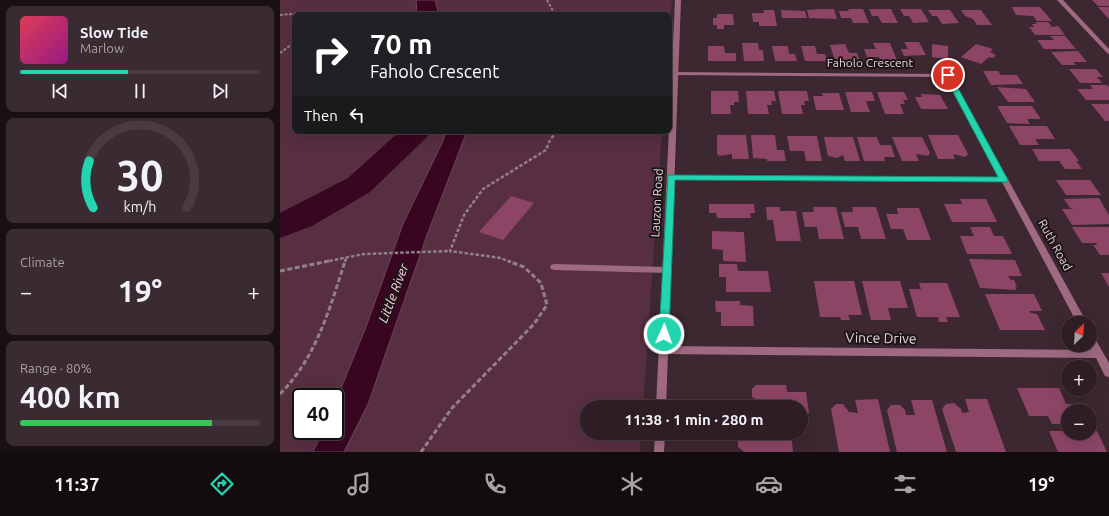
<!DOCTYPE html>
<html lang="en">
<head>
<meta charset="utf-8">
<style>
	:root { --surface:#2e1d24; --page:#3a2a31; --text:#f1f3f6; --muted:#a7a2a6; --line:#493b41; --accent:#23d5af }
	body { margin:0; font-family:Ubuntu,sans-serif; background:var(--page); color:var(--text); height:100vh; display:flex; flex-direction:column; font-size:15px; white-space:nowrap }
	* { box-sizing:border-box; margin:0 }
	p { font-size:13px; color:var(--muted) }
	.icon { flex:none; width:22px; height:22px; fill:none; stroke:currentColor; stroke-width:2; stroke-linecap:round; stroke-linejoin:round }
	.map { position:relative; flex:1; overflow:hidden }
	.sheet { display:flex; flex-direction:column; gap:6px; padding:6px; background:#191014; width:280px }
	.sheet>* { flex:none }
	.hud { position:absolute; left:12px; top:12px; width:380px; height:122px; border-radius:8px; box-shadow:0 4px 16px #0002,0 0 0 1px var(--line); background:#202124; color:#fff; overflow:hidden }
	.needle { width:26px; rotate:25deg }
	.tools { position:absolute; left:781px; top:316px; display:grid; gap:8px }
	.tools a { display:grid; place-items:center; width:36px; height:36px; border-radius:50%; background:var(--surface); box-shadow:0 4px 16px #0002,0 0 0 1px var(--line); font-size:20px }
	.speed { position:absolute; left:12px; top:388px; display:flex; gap:8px; font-size:20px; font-weight:700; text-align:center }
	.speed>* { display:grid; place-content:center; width:52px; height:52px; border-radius:50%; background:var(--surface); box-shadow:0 4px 16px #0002,0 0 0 1px var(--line); line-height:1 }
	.speed .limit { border:2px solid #111; border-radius:6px; background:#fff; color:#111 }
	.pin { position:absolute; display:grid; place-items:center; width:34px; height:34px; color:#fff; margin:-17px; border:2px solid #fff; border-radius:50%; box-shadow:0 1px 4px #0007 }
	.me { position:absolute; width:44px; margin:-22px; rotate:2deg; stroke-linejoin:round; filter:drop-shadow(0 0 3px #0008) }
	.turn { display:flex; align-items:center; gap:14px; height:84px; padding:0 12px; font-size:18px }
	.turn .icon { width:52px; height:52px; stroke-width:2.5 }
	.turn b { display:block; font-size:28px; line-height:34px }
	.then { display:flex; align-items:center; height:38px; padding:0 12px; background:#0003; gap:8px; font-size:15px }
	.big { font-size:30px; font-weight:600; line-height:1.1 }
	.sheet .tile { flex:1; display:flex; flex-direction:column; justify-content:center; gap:6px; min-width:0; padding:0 14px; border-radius:8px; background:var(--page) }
	.sheet .dial { align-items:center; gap:0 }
	.dial svg { height:104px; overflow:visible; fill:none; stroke:var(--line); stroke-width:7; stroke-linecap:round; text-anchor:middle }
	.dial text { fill:var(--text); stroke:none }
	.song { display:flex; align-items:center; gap:12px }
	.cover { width:48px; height:48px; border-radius:6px; background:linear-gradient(135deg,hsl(350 70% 55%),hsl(310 70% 35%)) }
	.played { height:4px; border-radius:2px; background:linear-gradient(90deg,var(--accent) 45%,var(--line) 45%) }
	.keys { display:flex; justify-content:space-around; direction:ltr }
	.heat { display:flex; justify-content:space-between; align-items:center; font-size:22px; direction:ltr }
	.charge { height:6px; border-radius:3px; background:linear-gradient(90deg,#34c759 80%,var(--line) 0) }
	.trip { position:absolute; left:300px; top:400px; width:228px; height:40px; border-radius:20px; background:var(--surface); box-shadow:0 4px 16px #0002,0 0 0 1px var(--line); font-weight:600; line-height:40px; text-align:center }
	.tabs { display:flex; height:64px; justify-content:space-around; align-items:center; background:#120c0e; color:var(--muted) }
	.tabs .icon { width:28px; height:28px }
	.tabs .current { color:var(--accent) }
	.tabs b { font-size:18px; color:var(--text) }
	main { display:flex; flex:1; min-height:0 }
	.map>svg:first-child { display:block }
</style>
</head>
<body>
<main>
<section class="sheet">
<div class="tile">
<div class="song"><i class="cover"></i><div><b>Slow Tide</b><p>Marlow</p></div></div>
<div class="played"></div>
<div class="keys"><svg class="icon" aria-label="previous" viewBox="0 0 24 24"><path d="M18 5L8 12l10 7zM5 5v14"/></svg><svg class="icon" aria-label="pause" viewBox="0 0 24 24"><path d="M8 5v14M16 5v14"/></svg><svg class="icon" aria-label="next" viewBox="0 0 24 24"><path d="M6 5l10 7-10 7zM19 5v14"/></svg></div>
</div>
<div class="tile dial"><svg viewBox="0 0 100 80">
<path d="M14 69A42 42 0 1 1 86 69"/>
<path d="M14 69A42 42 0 0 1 11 33" stroke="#23d5af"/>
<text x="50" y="56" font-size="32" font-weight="700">30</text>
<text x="50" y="72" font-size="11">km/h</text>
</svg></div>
<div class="tile"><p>Climate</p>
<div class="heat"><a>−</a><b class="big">19°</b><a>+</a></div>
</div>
<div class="tile"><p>Range · 80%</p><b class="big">400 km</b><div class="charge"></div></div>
</section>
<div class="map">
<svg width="829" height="452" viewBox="0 0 829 452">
	<rect width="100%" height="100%" fill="#3d2730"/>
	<path fill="#572f41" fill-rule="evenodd" d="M0,0H392L389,37V15H15V131H382L363,407H307V433H361L360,452H0ZM21,397H55V431H21Z"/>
	<g fill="#390621" stroke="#6c4458">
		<path d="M136,0H155L159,15H137Z"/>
		<path d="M166,131H187L147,235L88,404L64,452H33L43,431H55V403L86,327L123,224L163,141Z"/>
	</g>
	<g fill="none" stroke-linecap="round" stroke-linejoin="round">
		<path fill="#390621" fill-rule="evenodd" d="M120,131H151L147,137L90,192L32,226L0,238V213L68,178Z"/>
	</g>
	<g fill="#8c4565">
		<path d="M812,0H829V6H818Z"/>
		<path d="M732,7H760L772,21H757L753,16L736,15Z"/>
		<path d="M818,7H829V19L825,15Z"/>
		<path d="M541,9H554L557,19L529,18L527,10Z"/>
		<path d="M568,9H583L589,23H573L571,18H561L559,11H569Z"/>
		<path d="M589,9H611L618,23H602L598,16H592Z"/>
		<path d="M620,9H641L649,22L633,23L629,16H624Z"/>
		<path d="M483,10H494L497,26H479V22H473L472,13H484Z"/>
		<path d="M501,10L525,11L527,18H502Z"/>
		<path d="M648,10H670L679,23L662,24L657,16H652Z"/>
		<path d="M681,10H701L712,25H697L693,19L685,16Z"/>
		<path d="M437,14H453L454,25H444V29H437V25H433V18H437Z"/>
		<path d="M755,22H768L772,27L778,26L785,35H755L749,27H754L752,24H757Z"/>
		<path d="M770,36H785L796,49H764L757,40H774Z"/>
		<path d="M624,42H639L646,55L624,56L621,49H628Z"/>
		<path d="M462,43H478L479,50H483L484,61H464Z"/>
		<path d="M593,43H610L617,60H600L599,57H587L584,49H596Z"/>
		<path d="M565,44L569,53H577L580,61H555L550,45Z"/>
		<path d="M652,44L668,46V59L652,57Z"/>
		<path d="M696,44L713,49L710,52L716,55L713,58L709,57L701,64L681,57Z"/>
		<path d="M428,46H444L445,53H456V61H428Z"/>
		<path d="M492,46H508L509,54H515L517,61H495Z"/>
		<path d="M521,46H535L537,54H545L547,61H525Z"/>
		<path d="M798,51L807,62H793L796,65H782L771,52Z"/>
		<path d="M789,69H816L823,77H817L822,83H800Z"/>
		<path d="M703,71H718L721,75H737L743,84L711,85Z"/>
		<path d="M810,85H827L829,87V100H806L797,89H813Z"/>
		<path d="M717,87L746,89L755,102H728Z"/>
		<path d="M431,91H458L459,102H454V105H450L451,114H431Z"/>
		<path d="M466,91H494L496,101H491L492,105H487L489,114H468Z"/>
		<path d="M498,91H527L529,101H524L525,105H521L523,114H502Z"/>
		<path d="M565,92H592L595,101H586L590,112H571Z"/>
		<path d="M597,92H624L628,100H623L625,104H620L624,114H605Z"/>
		<path d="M542,93H559L564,110H536L533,96H543Z"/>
		<path d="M641,94L660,95L668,109H641L635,97H642Z"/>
		<path d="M811,104H829V121H825Z"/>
		<path d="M717,106H752L761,119H747L750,124L727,123Z"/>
		<path d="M729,126H767L775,139H755L759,145H740Z"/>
		<path d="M437,135H466L469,159H452V154L440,156L437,154Z"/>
		<path d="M471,135H495L497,150H504L506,161H487V159L473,158Z"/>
		<path d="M648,135H678L688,154L685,157L673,154L675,159H658Z"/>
		<path d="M507,136H537L542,161H526L524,151H510Z"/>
		<path d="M544,137H573L580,161H565L563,155L557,158L548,156Z"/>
		<path d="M577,137H597L600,145H611L615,157H604L605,161H584Z"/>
		<path d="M612,137H642L650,153L648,156L636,154L639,161H622Z"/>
		<path d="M752,149H790L799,161H796L802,169H785L779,161H759Z"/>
		<path d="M776,180H810L821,195H786Z"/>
		<path d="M231,196L254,203L223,240L199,232Z"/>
		<path d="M819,198L829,215V224L792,225L782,209H794L790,208L784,199Z"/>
		<path d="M680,199H706L717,222H672L664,204H682Z"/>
		<path d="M429,204H474L475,213H470L471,218H437L436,213H429Z"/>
		<path d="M486,207H500V211H516L521,241H496L493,220H487Z"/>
		<path d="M533,207H556L564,239H539L537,227H525L522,212H534Z"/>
		<path d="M572,207H596L606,239H581L578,227H565L561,212H573Z"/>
		<path d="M617,208H639L651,240H627L623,229H611L606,214H618Z"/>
		<path d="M690,227H710L714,236H723L732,254H687L680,236H694Z"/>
		<path d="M792,227H829V255H820L813,245H817L816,243H802Z"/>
		<path d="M432,231L464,232L466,262L443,261V250L432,249Z"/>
		<path d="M689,259L735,260L742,276H728L731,280H734L737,287H735L736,290L700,288Z"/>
		<path d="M439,264H457L458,271H488L491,292H446V277H439Z"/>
		<path d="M821,273H829V287Z"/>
		<path d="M534,281H574L582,315H568L570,320H561L560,317H540Z"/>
		<path d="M582,281H620L628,308H608L611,320H591Z"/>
		<path d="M639,283H667L680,317H666L668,322H659L658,317H637L629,289H641Z"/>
		<path d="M705,294H754L762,311H749L751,313L757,314L765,330H720Z"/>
		<path d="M435,301H460V305L473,306L474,326H441V312H436Z"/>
		<path d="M476,385H506L507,392H526L529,413H521V407H454V399H475L472,397V389Z"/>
		<path d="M737,388H779L786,404H806L809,411H788V424H772L768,416H749Z"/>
		<path d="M598,399L610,452H559L551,409L556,404H563L569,412L578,413L575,400Z"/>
		<path d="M685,399H707L726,452H676L662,409L666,404L674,403L681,409L682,413L689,412Z"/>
		<path d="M631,400H652L667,452H617L607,410L611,405H620L625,410L626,415H635Z"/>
		<path d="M810,412L816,424H810Z"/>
		<path d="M769,431H788V433H810V431H817L827,452H778Z"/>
		<path d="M463,433H511L513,452H464L458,447V439Z"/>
	</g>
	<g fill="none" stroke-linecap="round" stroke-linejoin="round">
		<g stroke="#938087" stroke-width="2" stroke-dasharray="3 1.5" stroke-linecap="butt">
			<path d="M267,0L273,11L278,15"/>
			<path d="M0,15L22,13L37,15"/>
			<path d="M0,53L15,42"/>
		</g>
		<g stroke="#938087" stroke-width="2.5" stroke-dasharray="3.5 2" stroke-linecap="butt">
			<path d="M44,262L84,254L170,251"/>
			<path d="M65,262L66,258"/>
			<path d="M231,262L220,258L170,251L184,215L203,189L266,150L270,140L277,131"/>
		</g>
		<g stroke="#938087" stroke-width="3" stroke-dasharray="5 2.5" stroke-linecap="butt">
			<path d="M0,271L49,261"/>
			<path d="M0,394C36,358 50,308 65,261"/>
			<path d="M141,452L172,408L254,324L267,305L261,283L244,267L228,261"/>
		</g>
		<path fill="#9f6a80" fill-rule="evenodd" d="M274,264L387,267L390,268L391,270L390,272L387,273L274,270L271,269L270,267L271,265Z"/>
		<g fill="#9f6a80" fill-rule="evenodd">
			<path d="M777,0H783L829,49V54L827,53Z"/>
			<path d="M395,72L670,74L807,323H797L722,182L391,179L387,177L391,175L720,177L666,77L393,75V73Z"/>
			<path d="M810,334L813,335L829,363V377L825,376L816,358L383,354L380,353L378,350L380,347L383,346L811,350L809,345H810Z"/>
		</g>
		<g fill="#9f6a80" fill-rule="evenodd">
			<path d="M395,0H401L386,407H376Z"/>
			<path d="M375,433H385L384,452H374Z"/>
		</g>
	</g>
	<path fill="#23d5af" stroke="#178a72" d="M665,73L671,75L728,180L727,182L395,180L389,334L388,337L384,338L380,337L379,334L388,175L718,177L664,75Z"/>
	<g text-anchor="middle" stroke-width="4" stroke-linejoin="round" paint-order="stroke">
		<g font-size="12" fill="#e4d5da" stroke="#1e1418">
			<text x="590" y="67">Faholo Crescent</text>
			<text transform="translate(377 203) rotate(-87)" y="4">Lauzon Road</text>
			<text transform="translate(775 245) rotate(61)" y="4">Ruth Road</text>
		</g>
		<g font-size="13" font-style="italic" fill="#ffd3e4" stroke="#1e1418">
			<text transform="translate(113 293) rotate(-69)" y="5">Little River</text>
		</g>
		<g font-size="14" fill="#e4d5da" stroke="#1e1418">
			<text transform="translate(601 338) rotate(1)" y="5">Vince Drive</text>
		</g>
	</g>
</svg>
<div class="tools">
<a><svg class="needle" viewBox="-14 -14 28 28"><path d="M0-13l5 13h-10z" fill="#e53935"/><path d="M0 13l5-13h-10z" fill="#a7a2a6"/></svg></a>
<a>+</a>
<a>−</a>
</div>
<div class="speed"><div class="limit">40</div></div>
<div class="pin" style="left:668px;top:75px;background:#d93025"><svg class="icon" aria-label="arrive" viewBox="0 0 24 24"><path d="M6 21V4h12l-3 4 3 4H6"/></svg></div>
<svg class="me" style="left:384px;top:334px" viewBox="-20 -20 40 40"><circle r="17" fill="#23d5af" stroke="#fff" stroke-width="3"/><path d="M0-11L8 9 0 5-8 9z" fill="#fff"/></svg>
<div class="trip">11:38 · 1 min · 280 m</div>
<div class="hud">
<div class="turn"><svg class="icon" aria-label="right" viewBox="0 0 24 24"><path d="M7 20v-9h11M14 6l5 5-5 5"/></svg><div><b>70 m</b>Faholo Crescent</div></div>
<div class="then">Then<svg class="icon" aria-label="left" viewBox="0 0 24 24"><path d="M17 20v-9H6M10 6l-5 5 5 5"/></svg></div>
</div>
</div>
</main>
<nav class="tabs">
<b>11:37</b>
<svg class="icon current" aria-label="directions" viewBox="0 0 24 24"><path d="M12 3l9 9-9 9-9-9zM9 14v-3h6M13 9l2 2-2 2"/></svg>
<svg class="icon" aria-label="music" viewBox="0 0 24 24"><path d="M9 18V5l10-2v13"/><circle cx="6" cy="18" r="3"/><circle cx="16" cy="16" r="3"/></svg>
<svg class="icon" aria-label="phone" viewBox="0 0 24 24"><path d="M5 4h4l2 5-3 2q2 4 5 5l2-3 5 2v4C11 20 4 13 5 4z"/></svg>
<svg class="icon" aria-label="climate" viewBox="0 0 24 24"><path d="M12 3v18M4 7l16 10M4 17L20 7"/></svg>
<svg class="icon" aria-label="car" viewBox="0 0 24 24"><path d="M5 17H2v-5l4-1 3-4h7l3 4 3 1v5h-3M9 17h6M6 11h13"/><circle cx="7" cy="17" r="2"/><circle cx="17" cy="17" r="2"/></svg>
<svg class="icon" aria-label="filters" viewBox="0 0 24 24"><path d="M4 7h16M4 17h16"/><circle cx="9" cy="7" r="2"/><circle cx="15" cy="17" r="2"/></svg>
<b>19°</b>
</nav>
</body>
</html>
